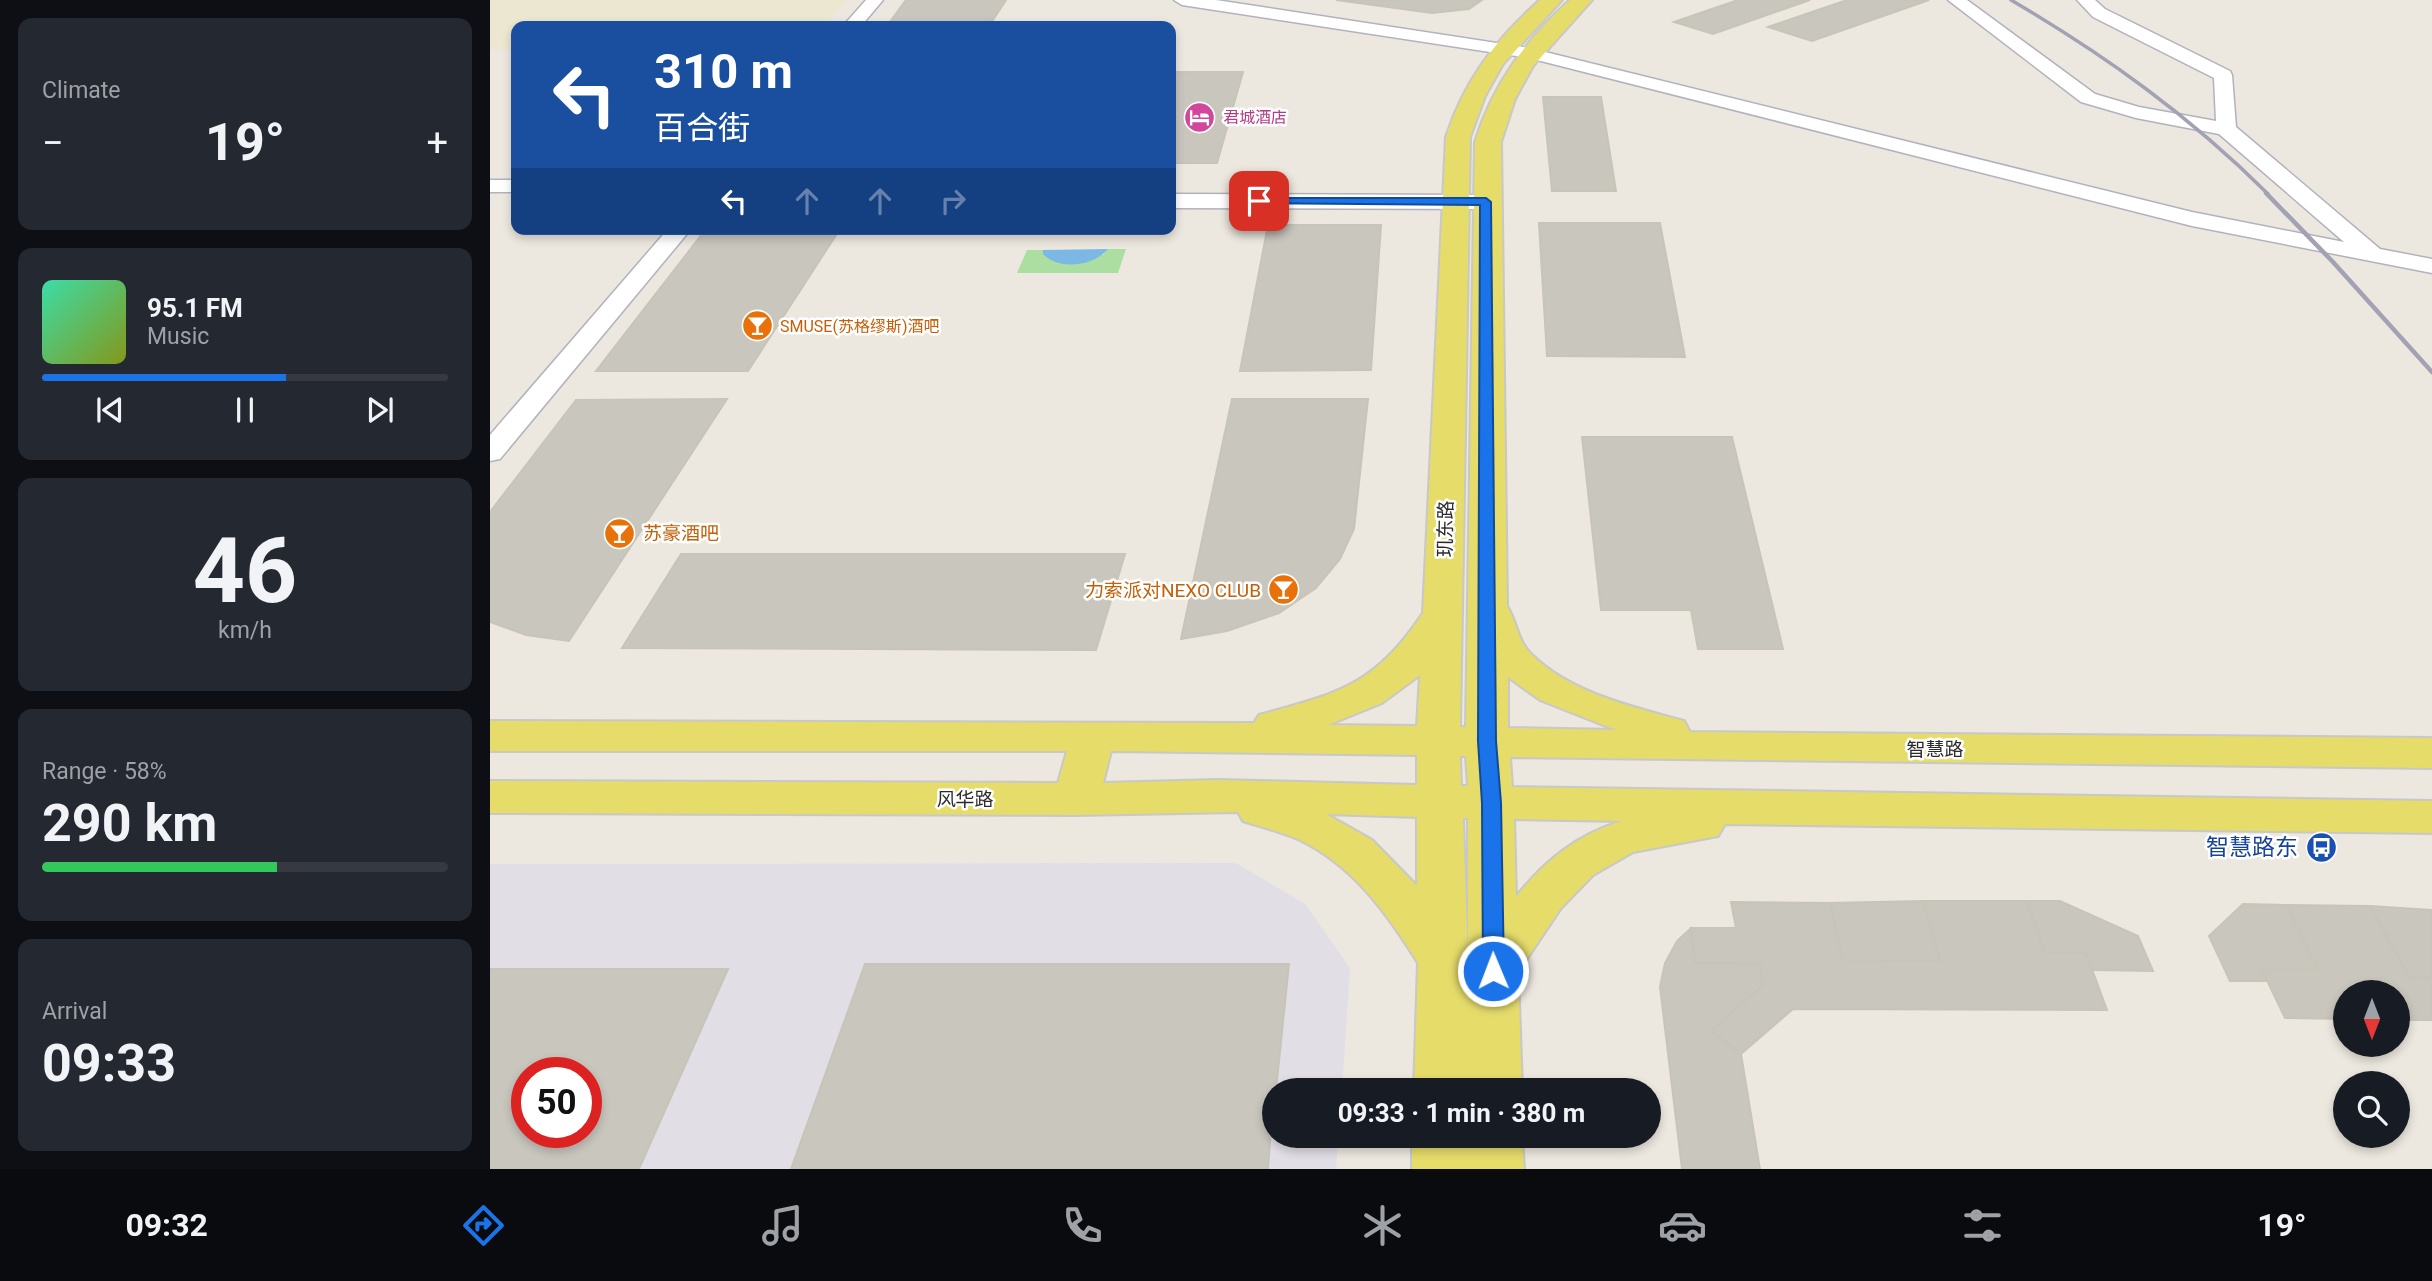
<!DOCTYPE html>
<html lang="en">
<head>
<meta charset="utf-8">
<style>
	:root { --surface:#171b24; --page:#242831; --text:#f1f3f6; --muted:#9ea1a6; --line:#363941; --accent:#1a73e8 }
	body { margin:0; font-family:Roboto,"Noto Sans SC",sans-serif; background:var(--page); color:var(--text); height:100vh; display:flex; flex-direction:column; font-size:26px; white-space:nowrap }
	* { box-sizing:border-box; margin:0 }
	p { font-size:23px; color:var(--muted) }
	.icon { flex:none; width:38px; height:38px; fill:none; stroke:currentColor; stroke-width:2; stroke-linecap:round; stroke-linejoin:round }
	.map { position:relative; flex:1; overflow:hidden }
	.panel { display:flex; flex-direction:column; gap:18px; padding:18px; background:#0d0f14; width:490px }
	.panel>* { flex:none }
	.banner { position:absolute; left:21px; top:21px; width:665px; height:214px; border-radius:14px; box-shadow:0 4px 10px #0003; background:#1a4fa0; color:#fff; overflow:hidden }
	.needle { width:46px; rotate:180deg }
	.controls { position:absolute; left:1843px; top:980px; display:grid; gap:14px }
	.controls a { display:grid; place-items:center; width:77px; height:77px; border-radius:50%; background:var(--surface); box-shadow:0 4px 10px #0003; font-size:35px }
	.speed { position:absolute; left:21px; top:1057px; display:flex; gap:14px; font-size:35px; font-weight:700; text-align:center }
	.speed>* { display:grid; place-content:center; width:91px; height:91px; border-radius:50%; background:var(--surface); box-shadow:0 4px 10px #0003; line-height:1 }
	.speed .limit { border:10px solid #d22; background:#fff; color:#111 }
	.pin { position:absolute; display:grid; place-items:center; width:60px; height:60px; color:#fff; margin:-30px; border-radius:14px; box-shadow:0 4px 10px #0006 }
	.me { position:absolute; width:77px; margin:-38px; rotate:359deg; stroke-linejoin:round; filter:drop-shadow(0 0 5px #0008) }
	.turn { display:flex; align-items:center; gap:24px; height:147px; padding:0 28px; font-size:32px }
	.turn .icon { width:91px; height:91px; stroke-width:2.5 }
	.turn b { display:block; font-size:49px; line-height:60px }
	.lanes { display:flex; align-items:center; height:66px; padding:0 28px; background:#0003; justify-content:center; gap:35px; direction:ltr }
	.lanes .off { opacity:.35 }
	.big { font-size:52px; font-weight:700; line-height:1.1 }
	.panel .card { flex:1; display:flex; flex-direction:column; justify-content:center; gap:10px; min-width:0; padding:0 24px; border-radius:14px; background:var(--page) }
	.panel .dial { align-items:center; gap:0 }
	.dial b { font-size:91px; line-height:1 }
	.song { display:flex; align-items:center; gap:21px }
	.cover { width:84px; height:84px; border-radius:10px; background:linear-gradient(135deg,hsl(160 70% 55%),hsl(70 70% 35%)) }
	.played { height:7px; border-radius:4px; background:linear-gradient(90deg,var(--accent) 60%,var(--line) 60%) }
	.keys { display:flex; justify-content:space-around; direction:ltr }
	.heat { display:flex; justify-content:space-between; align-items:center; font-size:38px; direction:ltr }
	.charge { height:10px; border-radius:5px; background:linear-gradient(90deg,#34c759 58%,var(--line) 0) }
	.trip { position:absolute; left:772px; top:1078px; width:399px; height:70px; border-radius:35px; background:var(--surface); box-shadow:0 4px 10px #0003; font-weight:700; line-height:70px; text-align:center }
	.dock { display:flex; height:112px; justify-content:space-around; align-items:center; background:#090b0e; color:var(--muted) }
	.dock .icon { width:49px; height:49px }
	.dock .on { color:var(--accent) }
	.dock b { font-size:32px; color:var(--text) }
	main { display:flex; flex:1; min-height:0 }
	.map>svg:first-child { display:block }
</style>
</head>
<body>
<main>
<section class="panel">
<div class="card"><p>Climate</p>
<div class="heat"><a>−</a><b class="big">19°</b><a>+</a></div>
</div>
<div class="card">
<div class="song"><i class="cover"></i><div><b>95.1 FM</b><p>Music</p></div></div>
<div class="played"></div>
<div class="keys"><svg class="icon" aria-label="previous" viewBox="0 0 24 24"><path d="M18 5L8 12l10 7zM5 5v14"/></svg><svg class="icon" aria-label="pause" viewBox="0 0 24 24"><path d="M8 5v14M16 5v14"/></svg><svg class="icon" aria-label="next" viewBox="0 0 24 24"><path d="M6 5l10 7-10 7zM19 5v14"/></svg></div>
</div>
<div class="card dial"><b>46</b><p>km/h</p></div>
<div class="card"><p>Range · 58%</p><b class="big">290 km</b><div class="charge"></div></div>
<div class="card"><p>Arrival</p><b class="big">09:33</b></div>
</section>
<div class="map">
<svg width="1942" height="1169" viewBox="0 0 1942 1169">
	<rect width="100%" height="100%" fill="#ece8df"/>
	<path fill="#e1dfe5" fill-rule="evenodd" d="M746,863L815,904L860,968L852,1090H784V1136H848L846,1169H0V864ZM37,1073H96V1132H37Z"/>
	<path fill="#ece7d0" d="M0,0H358L334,26H26V49L0,50Z"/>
	<path fill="#abdea0" d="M618,249H636L628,273H527L537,250H553V254L613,255Z"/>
	<path fill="#7bb8e5" d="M618,249C604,266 569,271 553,254V250Z"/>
	<g fill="#c8c6bd" stroke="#c7c4b8" stroke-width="2" fill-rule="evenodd">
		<path d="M416,0H516L499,26H397Z"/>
		<path d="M846,0H992L979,9L942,13Z"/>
		<path d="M1248,0H1320L1223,34L1184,22Z"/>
		<path d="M1357,0H1439L1322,41L1278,27Z"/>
		<path d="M681,72H753L727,163H681Z"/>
		<path d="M1053,97H1111L1126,191H1062Z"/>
		<path d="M1049,223H1170L1195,357L1057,356Z"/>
		<path d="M778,225H891L881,370L750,371Z"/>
		<path d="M216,229H350L258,371H106Z"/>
		<path d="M237,399L79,641L36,635L0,622V512L86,400Z"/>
		<path d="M742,399H878L864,529L850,559L826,588L789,613L737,631L691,639Z"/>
		<path d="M1092,437H1242L1293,649H1208L1201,610H1111Z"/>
		<path d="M191,554H635L606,650L132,648Z"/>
		<path d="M1433,901H1537L1555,953H1596L1617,1010L1303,1009L1251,1054L1221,1031L1273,985L1270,964L1205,963L1201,928H1246L1241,902L1340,903L1353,960L1450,961Z"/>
		<path d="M1433,901L1450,961L1353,960L1340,903Z"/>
		<path d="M1537,901H1570L1648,936L1663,971L1602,970L1596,953H1555Z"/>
		<path d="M1753,904L1796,905L1835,981H1740L1719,936Z"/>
		<path d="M1796,905L1880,906L1920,978H1942V1020H1908V992H1855V1019L1795,1018L1772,970H1828Z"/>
		<path d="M1880,906L1942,910V978H1920Z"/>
		<path d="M1201,928L1205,963L1270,964L1273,985L1221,1031L1251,1054L1270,1169H1192L1170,987L1175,963L1187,941Z"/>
		<path d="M375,964H799L786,1090H784L778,1169H301Z"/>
		<path d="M0,969H238L149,1169H0ZM37,1073H96V1132H37Z"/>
	</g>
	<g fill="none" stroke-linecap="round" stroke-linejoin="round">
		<defs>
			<g id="minor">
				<path d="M376,0H393L371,26H353Z"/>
				<path d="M684,0H726L1039,48L1702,212L1854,242L1729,134L1646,118L1591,102L1458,0H1477L1605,94L1649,107L1726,121L1724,78L1603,17L1587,0H1605L1615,9L1740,71L1742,75L1746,127L1890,249L1942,259V273L1702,226L1039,58L692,5Z"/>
				<rect x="0" y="180" width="26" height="12"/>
				<path d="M681,194L996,195L1004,197L1007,202L1004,207L996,209L681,208Z"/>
				<path d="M178,229H201L10,459L0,461V435Z"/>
			</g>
			<g id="major">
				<path d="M1050,0H1072L1013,64L995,96L980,137L970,727H976L985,142C1003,84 1035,41 1080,0H1102L1043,66L1025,99L1011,142L1017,606C1027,622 1027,640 1041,654C1080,693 1143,707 1194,721L1200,732L1942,738V768L1020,757L1022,787L1942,801V833L1235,824L1228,836L1143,852L1103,875L1071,908L1028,972L1032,1090H978V971V1090H924L928,963L923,955C893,908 861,865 810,840C792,832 772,827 753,821L748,812L586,815L0,813V781L568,783L577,751H0V721L764,723L769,715C849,693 884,686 933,613L956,137C974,81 1006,39 1050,0ZM930,675L927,726L838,725L892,703ZM1018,677L1050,700L1126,730L1018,728ZM621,751L927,755V785L727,780L613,783ZM970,756H976L978,786H971ZM836,814L927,817V886L882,840ZM973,818H978V971V961ZM1024,819L1132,821C1087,835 1055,860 1026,897Z"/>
				<path d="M922,1136H1032L1034,1169H922Z"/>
			</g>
		</defs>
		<use href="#minor" stroke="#b2b2bd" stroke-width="3"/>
		<use href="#major" stroke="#c8c8c8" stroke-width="4"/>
		<use href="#minor" fill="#fff" fill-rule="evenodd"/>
		<use href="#major" fill="#e5dc6a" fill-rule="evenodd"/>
		<path stroke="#a2a2b4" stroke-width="3.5" d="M1521,0C1616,56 1700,116 1778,194"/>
		<path stroke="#a2a2b4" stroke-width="4.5" d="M1776,193L1843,262L1942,372"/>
	</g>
	<path fill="#1a73e8" stroke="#114b97" stroke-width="2" d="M769,198H996L1001,202L1006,741L1011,803L1014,971L1011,977L1003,979L996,977L993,971L992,803L988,741L990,205L765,203L763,201Z"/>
	<defs>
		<symbol id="hotel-disc" viewBox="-11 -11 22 22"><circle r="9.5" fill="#d1479c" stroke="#fff"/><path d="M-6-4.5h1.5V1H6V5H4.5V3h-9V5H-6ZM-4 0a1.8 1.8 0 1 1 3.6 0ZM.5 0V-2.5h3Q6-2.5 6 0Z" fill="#fff"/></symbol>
		<symbol id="bar-disc" viewBox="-11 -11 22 22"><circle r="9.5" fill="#e8710a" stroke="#fff"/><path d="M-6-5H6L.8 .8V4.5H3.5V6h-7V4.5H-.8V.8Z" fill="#fff"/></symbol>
		<symbol id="bus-disc" viewBox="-11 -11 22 22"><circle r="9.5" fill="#1a4fb4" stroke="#fff"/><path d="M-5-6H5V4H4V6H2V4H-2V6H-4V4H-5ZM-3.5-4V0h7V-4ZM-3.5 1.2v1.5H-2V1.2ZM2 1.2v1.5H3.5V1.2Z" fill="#fff"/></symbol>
	</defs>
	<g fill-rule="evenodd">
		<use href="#hotel-disc" x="692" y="100" width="35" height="35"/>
		<use href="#bar-disc" x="250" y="308" width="35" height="35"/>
		<use href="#bar-disc" x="112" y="516" width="35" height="35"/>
		<use href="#bar-disc" x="776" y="572" width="35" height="35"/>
		<use href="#bus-disc" x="1814" y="830" width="35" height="35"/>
	</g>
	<g text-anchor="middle" stroke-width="5" stroke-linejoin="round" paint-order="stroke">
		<g font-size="16" fill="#b23c85" stroke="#fff" text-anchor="start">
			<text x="733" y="123">君城酒店</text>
		</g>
		<g font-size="16" fill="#c56008" stroke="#fff" text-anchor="start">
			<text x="290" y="332">SMUSE(苏格缪斯)酒吧</text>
		</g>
		<g font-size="19" fill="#2b2b2b" stroke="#fff">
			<text transform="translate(955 529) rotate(-89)" y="7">玑东路</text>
			<text x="1445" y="756">智慧路</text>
			<text x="475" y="806">风华路</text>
		</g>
		<g font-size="19" fill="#c56008" stroke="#fff" text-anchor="start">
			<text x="153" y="540">苏豪酒吧</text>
			<text x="771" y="597" text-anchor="end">力索派对NEXO CLUB</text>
		</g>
		<g font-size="23" fill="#164399" stroke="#fff" text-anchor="end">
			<text x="1808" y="855">智慧路东</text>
		</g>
	</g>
</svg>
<div class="controls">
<a><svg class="needle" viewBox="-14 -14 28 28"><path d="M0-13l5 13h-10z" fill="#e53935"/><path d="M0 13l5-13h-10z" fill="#9ea1a6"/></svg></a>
<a><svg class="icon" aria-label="search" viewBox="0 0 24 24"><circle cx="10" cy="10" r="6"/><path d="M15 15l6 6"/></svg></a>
</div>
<div class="speed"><div class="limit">50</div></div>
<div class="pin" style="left:769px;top:201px;background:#d93025"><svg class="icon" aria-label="arrive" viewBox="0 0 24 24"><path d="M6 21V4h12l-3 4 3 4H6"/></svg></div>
<svg class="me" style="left:1003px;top:971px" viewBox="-20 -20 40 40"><circle r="17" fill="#1a73e8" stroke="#fff" stroke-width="3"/><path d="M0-11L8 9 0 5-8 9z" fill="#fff"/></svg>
<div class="trip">09:33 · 1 min · 380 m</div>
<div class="banner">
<div class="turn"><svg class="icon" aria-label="left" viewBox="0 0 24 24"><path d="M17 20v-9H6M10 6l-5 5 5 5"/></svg><div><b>310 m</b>百合街</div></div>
<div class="lanes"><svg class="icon" aria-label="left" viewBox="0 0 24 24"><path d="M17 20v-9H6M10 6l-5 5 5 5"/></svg><svg class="icon off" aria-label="ahead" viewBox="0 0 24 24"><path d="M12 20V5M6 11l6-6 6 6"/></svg><svg class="icon off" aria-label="ahead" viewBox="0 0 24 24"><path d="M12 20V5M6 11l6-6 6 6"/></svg><svg class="icon off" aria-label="right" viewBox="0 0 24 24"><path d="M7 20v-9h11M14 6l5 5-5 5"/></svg></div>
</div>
</div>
</main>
<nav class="dock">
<b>09:32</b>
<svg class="icon on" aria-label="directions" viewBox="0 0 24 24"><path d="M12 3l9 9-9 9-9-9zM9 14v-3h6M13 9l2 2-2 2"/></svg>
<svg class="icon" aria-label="music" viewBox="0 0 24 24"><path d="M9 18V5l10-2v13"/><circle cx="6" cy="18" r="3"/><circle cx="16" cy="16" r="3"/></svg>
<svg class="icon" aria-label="phone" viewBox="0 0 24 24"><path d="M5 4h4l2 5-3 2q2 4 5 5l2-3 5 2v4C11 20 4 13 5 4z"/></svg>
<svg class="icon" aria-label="climate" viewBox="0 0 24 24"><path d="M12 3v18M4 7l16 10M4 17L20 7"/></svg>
<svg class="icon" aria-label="car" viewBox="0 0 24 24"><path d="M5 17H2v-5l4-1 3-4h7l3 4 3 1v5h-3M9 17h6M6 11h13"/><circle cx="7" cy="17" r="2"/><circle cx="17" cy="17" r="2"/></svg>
<svg class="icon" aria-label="filters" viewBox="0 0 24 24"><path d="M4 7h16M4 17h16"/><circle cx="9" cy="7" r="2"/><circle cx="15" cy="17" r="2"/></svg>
<b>19°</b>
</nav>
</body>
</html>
